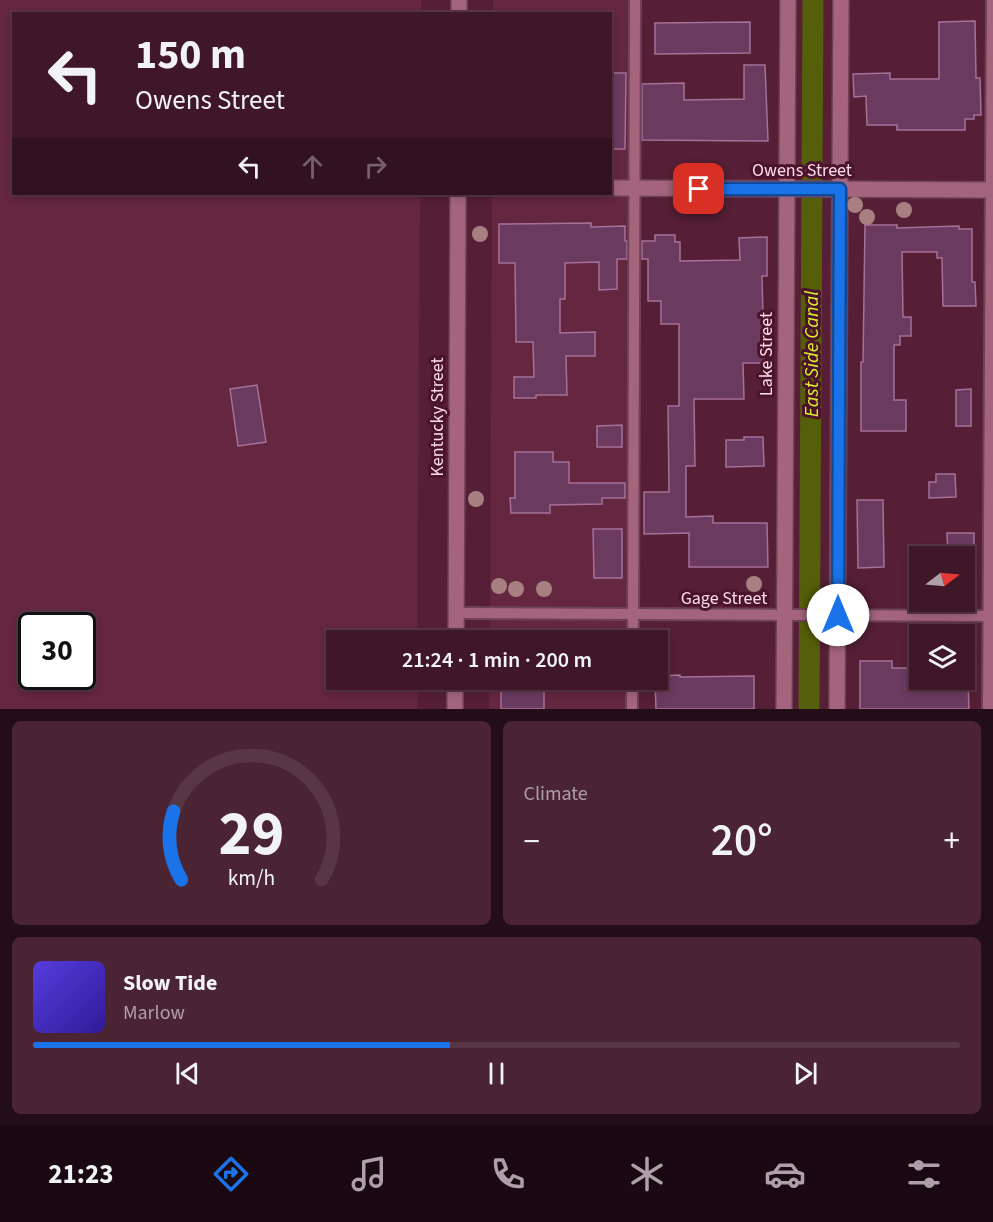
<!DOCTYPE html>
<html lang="en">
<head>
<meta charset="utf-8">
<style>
	:root { --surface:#401728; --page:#4b2434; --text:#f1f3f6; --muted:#ae9fa8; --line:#593645; --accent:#1a73e8 }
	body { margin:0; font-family:"Source Sans 3",sans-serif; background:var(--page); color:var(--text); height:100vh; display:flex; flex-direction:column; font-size:22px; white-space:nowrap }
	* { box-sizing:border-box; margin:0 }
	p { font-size:20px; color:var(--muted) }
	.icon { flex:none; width:33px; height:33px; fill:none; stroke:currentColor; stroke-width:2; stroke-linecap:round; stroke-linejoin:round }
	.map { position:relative; height:709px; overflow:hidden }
	.drawer { display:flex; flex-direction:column; gap:12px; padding:12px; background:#230d16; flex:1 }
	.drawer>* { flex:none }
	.banner { position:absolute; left:12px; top:12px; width:600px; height:183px; border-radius:0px; box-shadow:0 3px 9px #0003,0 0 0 2px var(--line); background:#401728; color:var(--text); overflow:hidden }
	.needle { width:39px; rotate:74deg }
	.tools { position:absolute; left:909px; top:546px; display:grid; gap:12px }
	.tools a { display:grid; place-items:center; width:66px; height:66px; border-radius:0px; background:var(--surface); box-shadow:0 3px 9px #0003,0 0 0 2px var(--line); font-size:30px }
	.speed { position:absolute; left:18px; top:612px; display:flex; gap:12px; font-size:30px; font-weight:700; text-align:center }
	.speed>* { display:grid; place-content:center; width:78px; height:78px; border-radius:50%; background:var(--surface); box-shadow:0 3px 9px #0003,0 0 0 2px var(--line); line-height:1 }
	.speed .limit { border:3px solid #111; border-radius:9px; background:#fff; color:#111 }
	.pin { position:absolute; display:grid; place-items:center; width:51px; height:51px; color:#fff; margin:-26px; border-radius:12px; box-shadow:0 3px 9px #0006 }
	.me { position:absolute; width:66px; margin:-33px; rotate:0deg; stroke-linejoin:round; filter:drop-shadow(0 0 4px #0008) }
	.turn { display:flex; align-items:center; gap:21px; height:126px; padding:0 24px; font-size:27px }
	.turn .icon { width:78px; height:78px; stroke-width:2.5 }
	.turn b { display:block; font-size:42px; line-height:51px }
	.lanes { display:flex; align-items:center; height:57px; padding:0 24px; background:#0003; justify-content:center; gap:30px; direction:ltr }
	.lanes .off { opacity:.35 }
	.big { font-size:45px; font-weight:600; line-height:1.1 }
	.drawer .tile { flex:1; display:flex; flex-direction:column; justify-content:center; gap:9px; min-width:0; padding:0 21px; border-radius:9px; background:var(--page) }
	.drawer .dial { align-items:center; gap:0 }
	.dial svg { height:156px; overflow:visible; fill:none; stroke:var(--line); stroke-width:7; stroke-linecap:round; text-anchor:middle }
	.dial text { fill:var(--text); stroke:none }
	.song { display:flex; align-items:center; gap:18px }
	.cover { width:72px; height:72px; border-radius:9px; background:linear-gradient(135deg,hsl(250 70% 55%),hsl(250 70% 35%)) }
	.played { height:6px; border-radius:3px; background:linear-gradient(90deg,var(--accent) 45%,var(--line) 45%) }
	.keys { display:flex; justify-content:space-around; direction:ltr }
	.heat { display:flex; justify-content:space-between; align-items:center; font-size:33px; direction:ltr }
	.drawer .tiles { flex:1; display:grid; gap:12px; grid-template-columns:1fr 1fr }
	.tile:last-child { grid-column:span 2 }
	.trip { position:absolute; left:326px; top:630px; width:342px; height:60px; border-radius:0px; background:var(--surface); box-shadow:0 3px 9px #0003,0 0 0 2px var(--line); font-weight:600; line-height:60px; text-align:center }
	.dock { display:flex; height:96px; justify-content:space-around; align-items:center; background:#1a0910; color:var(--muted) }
	.dock .icon { width:42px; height:42px }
	.dock .current { color:var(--accent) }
	.dock b { font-size:27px; color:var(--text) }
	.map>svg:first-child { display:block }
</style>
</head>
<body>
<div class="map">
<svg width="993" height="709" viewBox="0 0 993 709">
	<rect width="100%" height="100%" fill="#561f36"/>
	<g fill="#652640" fill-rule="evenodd">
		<path d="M0,0H421V14H14V194H420L417,640H336V680H417V709H0ZM32,626H82V676H32Z"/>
		<path d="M493,0H640L636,640H490L492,194H610V14L493,13Z"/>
		<rect x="489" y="680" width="146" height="29"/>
	</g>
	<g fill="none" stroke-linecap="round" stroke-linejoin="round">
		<path stroke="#555e09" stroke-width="21" d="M809,709L813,0"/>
	</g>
	<g fill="#6b3a5f" stroke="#a67098" stroke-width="1.5">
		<path d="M975,21L976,78H980L981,115H974V119H965V130H897V125H867L866,96L854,97L853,74L890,73V79H939V22Z"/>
		<path d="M750,22V53L655,54V23Z"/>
		<path d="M744,65H765L768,141L642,140V84L684,83V100L744,99Z"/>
		<path d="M610,73H626L625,149H610Z"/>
		<path d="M591,223V227L625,226V241H627V259H617V289L599,290V262L565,263V299H560V333L595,332V356H566L567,395H536V398H514V377H534L533,342H516L515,263H499V224Z"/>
		<path d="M865,225H897V228L959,226V229H972V282H975L976,306H943L942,258H937V252H902L903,317H911V336H900V345H894V400H906V431H861V362H863Z"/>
		<path d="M655,235H675V242H680V261L740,260L739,238L767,237V276H762L764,363H743L744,399H694L695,466H686V517L713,516V523H767L768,567H689V533L644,534V492H669L668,406H679V324H661V301H648V259H642V241H655Z"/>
		<path d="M257,385L266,442L238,446L230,389Z"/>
		<path d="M971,389V426H956V390Z"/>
		<path d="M622,425V447H597V426Z"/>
		<path d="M744,437H763L764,466L726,467V440H744Z"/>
		<path d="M515,452H553V462H569V483H625V498H602V504L550,505V513H511L510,498H515Z"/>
		<path d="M936,474H955L956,497L929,498V482H936Z"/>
		<path d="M857,500H883L884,567L858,568Z"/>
		<path d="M593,529H622V578H594Z"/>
		<path d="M947,533H974V556H948Z"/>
		<path d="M860,661H892V668H912V680H968L969,709H860Z"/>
		<path d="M680,675V677L754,676V709H656L655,680H657V676Z"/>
		<path d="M544,685V709H501V686Z"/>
	</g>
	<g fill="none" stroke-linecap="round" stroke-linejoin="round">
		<defs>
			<g id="lane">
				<path d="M456,613L993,616"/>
				<path d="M633,640L635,0"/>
				<path d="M632,709V680"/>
				<path d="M988,709L992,0"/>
			</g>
			<g id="street">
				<path d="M610,188L993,190"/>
				<path d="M784,709L788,0"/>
				<path d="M837,709L841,0"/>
			</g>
			<g id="secondary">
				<path d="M459,14V0"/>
				<path d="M456,640L458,194"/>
				<path d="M455,709V680"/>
			</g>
		</defs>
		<use href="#lane" stroke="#6f4156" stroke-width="14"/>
		<use href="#street" stroke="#6f4156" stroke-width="18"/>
		<use href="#secondary" stroke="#6f4156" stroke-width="18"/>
		<use href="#lane" stroke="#a4657c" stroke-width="10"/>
		<use href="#street" stroke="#a4657c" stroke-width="15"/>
		<use href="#secondary" stroke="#a4657c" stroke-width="15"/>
	</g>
	<g fill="#a88081">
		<circle cx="855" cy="205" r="8"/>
		<circle cx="904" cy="210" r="8"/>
		<circle cx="867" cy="217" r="8"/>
		<circle cx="480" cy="234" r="8"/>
		<circle cx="476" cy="499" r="8"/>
		<circle cx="754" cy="584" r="8"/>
		<circle cx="499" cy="586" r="8"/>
		<circle cx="516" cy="589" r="8"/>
		<circle cx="544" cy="589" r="8"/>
	</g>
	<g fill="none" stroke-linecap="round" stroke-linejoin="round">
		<defs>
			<path id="route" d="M699,189H840L838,615"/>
		</defs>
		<use href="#route" stroke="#114b97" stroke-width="15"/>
		<use href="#route" stroke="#1a73e8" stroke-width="10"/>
	</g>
	<g text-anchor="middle" stroke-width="6" stroke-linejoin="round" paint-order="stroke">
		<g font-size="18" fill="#fadde6" stroke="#4b142c">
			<text x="802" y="176">Owens Street</text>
			<text transform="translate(766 354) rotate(-90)" y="6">Lake Street</text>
			<text transform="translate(437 417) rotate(-90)" y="6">Kentucky Street</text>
			<text x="724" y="604">Gage Street</text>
		</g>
		<g font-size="20" font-style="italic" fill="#d9f02a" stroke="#4b142c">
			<text transform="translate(811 354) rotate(-90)" y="7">East Side Canal</text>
		</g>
	</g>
</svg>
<div class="tools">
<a><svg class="needle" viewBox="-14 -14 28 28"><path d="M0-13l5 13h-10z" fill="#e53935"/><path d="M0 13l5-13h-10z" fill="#ae9fa8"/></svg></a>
<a><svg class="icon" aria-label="layers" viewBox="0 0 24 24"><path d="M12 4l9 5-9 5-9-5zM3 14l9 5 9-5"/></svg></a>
</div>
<div class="speed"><div class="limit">30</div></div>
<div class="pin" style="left:699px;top:189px;background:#d93025"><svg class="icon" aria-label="arrive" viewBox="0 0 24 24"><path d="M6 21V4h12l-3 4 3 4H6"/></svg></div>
<svg class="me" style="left:838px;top:615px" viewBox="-20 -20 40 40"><circle r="19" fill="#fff"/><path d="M0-13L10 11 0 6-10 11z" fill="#1a73e8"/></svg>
<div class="trip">21:24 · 1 min · 200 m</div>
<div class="banner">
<div class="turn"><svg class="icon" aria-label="left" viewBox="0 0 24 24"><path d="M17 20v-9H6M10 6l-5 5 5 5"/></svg><div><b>150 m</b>Owens Street</div></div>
<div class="lanes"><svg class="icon" aria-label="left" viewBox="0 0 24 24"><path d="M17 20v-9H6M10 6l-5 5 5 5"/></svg><svg class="icon off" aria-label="ahead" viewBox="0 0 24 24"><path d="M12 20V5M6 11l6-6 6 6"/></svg><svg class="icon off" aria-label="right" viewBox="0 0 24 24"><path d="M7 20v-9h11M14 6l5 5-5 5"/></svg></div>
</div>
</div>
<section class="drawer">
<div class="tiles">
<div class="tile dial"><svg viewBox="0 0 100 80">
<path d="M14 69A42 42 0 1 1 86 69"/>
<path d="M14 69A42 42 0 0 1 10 34" stroke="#1a73e8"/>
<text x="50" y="56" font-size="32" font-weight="700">29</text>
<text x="50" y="72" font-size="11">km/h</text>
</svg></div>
<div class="tile"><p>Climate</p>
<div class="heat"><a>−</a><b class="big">20°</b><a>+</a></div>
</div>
<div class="tile">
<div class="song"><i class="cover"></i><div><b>Slow Tide</b><p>Marlow</p></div></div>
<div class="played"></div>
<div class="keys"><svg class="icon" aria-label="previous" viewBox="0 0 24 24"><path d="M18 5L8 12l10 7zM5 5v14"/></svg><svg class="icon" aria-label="pause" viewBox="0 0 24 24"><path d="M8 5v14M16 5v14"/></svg><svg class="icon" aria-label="next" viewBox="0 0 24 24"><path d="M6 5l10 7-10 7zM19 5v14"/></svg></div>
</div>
</div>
</section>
<nav class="dock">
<b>21:23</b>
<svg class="icon current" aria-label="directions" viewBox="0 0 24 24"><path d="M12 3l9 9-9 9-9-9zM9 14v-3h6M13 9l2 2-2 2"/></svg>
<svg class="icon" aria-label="music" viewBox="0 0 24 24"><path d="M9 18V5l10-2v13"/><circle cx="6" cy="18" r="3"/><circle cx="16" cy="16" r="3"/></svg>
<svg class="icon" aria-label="phone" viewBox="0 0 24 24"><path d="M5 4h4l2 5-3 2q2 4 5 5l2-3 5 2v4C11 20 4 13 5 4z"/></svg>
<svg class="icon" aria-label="climate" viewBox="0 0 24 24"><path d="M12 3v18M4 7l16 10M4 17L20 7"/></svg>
<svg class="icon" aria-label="car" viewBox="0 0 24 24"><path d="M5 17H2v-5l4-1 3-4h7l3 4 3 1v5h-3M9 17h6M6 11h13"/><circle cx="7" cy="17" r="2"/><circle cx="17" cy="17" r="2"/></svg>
<svg class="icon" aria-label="filters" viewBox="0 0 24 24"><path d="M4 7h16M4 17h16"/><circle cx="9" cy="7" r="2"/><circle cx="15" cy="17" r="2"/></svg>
</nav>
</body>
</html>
